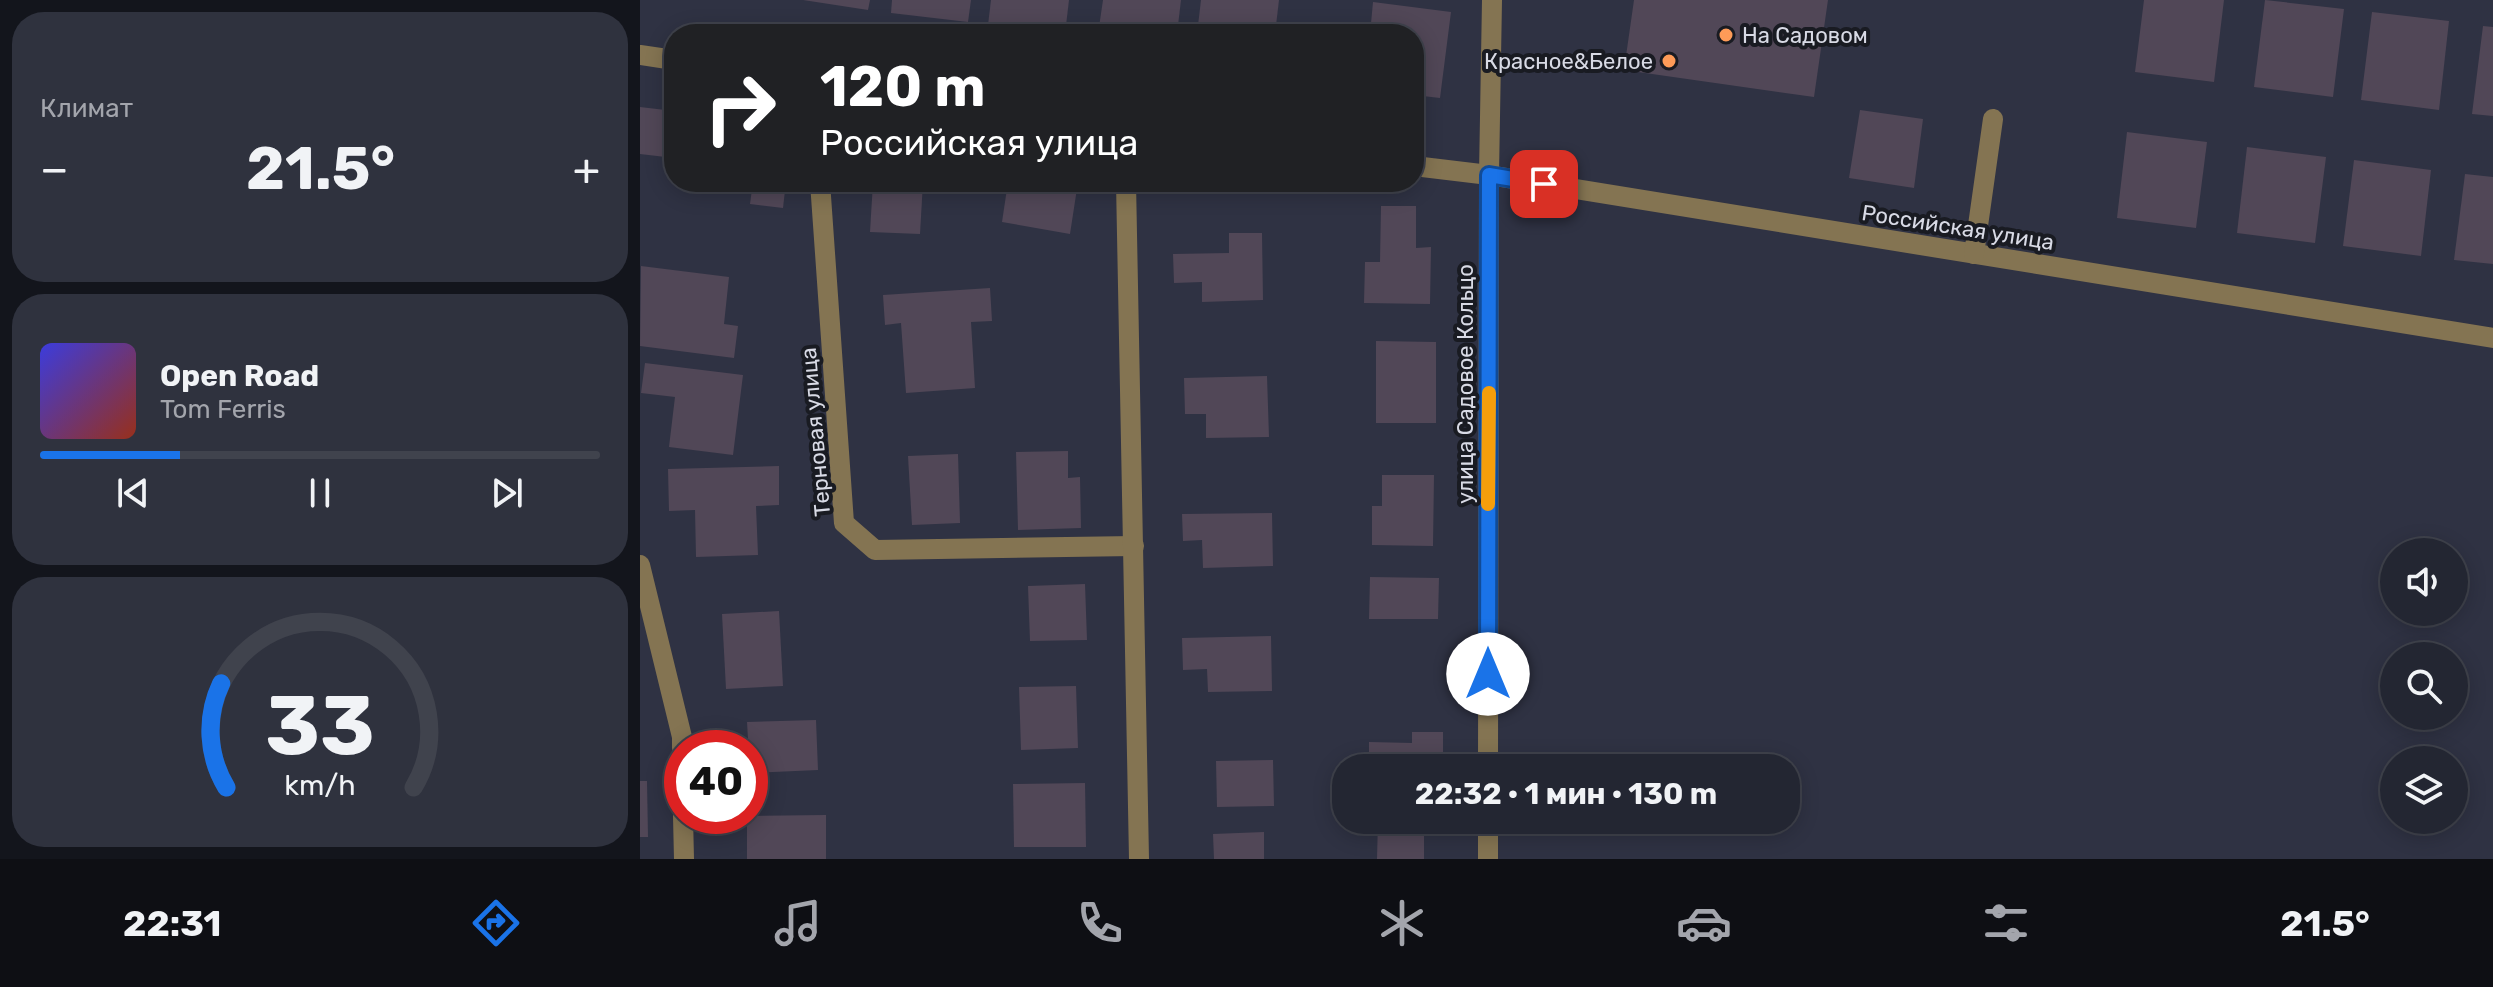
<!DOCTYPE html>
<html lang="ru">
<head>
<meta charset="utf-8">
<style>
	:root { --surface:#232632; --page:#2f323e; --text:#f1f3f6; --muted:#a3a5ac; --line:#40434d; --accent:#1a73e8 }
	body { margin:0; font-family:Rubik,sans-serif; background:var(--page); color:var(--text); height:100vh; display:flex; flex-direction:column; font-size:30px; white-space:nowrap }
	* { box-sizing:border-box; margin:0 }
	p { font-size:26px; color:var(--muted) }
	.icon { flex:none; width:44px; height:44px; fill:none; stroke:currentColor; stroke-width:2; stroke-linecap:round; stroke-linejoin:round }
	.map { position:relative; flex:1; overflow:hidden }
	.side { display:flex; flex-direction:column; gap:12px; padding:12px; background:#13151c; width:640px }
	.side>* { flex:none }
	.guide { position:absolute; left:24px; top:24px; width:760px; height:168px; border-radius:32px; box-shadow:0 4px 20px #0003,0 0 0 2px var(--line); background:#202124; color:#fff; overflow:hidden }
	.tools { position:absolute; left:1740px; top:538px; display:grid; gap:16px }
	.tools a { display:grid; place-items:center; width:88px; height:88px; border-radius:50%; background:var(--surface); box-shadow:0 4px 20px #0003,0 0 0 2px var(--line); font-size:40px }
	.speed { position:absolute; left:24px; top:730px; display:flex; gap:16px; font-size:40px; font-weight:700; text-align:center }
	.speed>* { display:grid; place-content:center; width:104px; height:104px; border-radius:50%; background:var(--surface); box-shadow:0 4px 20px #0003,0 0 0 2px var(--line); line-height:1 }
	.speed .limit { border:12px solid #d22; background:#fff; color:#111 }
	.pin { position:absolute; display:grid; place-items:center; width:68px; height:68px; color:#fff; margin:-34px; border-radius:16px; box-shadow:0 4px 12px #0006 }
	.me { position:absolute; width:88px; margin:-44px; rotate:0deg; stroke-linejoin:round; filter:drop-shadow(0 0 6px #0008) }
	.turn { display:flex; align-items:center; gap:28px; height:168px; padding:0 24px; font-size:36px }
	.turn .icon { width:104px; height:104px; stroke-width:2.5 }
	.turn b { display:block; font-size:56px; line-height:68px }
	.big { font-size:60px; font-weight:700; line-height:1.1 }
	.side .widget { flex:1; display:flex; flex-direction:column; justify-content:center; gap:12px; min-width:0; padding:0 28px; border-radius:32px; background:var(--page) }
	.side .dial { align-items:center; gap:0 }
	.dial svg { height:208px; overflow:visible; fill:none; stroke:var(--line); stroke-width:7; stroke-linecap:round; text-anchor:middle }
	.dial text { fill:var(--text); stroke:none }
	.song { display:flex; align-items:center; gap:24px }
	.cover { width:96px; height:96px; border-radius:12px; background:linear-gradient(135deg,hsl(240 70% 55%),hsl(10 70% 35%)) }
	.played { height:8px; border-radius:4px; background:linear-gradient(90deg,var(--accent) 25%,var(--line) 25%) }
	.keys { display:flex; justify-content:space-around; direction:ltr }
	.heat { display:flex; justify-content:space-between; align-items:center; font-size:44px; direction:ltr }
	.trip { position:absolute; left:692px; top:754px; width:468px; height:80px; border-radius:32px; background:var(--surface); box-shadow:0 4px 20px #0003,0 0 0 2px var(--line); font-weight:700; line-height:80px; text-align:center }
	.tabs { display:flex; height:128px; justify-content:space-around; align-items:center; background:#0e0f14; color:var(--muted) }
	.tabs .icon { width:56px; height:56px }
	.tabs .on { color:var(--accent) }
	.tabs b { font-size:36px; color:var(--text) }
	main { display:flex; flex:1; min-height:0 }
	.map>svg:first-child { display:block }
</style>
</head>
<body>
<main>
<section class="side">
<div class="widget"><p>Климат</p>
<div class="heat"><a>−</a><b class="big">21.5°</b><a>+</a></div>
</div>
<div class="widget">
<div class="song"><i class="cover"></i><div><b>Open Road</b><p>Tom Ferris</p></div></div>
<div class="played"></div>
<div class="keys"><svg class="icon" aria-label="previous" viewBox="0 0 24 24"><path d="M18 5L8 12l10 7zM5 5v14"/></svg><svg class="icon" aria-label="pause" viewBox="0 0 24 24"><path d="M8 5v14M16 5v14"/></svg><svg class="icon" aria-label="next" viewBox="0 0 24 24"><path d="M6 5l10 7-10 7zM19 5v14"/></svg></div>
</div>
<div class="widget dial"><svg viewBox="0 0 100 80">
<path d="M14 69A42 42 0 1 1 86 69"/>
<path d="M14 69A42 42 0 0 1 12 29" stroke="#1a73e8"/>
<text x="50" y="56" font-size="32" font-weight="700">33</text>
<text x="50" y="72" font-size="11">km/h</text>
</svg></div>
</section>
<div class="map">
<svg width="1853" height="859" viewBox="0 0 1853 859">
	<rect width="100%" height="100%" fill="#2f3243"/>
	<g fill="#514757">
		<path d="M163,0H230L228,10Z"/>
		<path d="M252,0H331L328,22L251,13Z"/>
		<path d="M351,0H429L425,34L348,25Z"/>
		<path d="M463,0H541L537,34H458Z"/>
		<path d="M561,0H639L635,34H557Z"/>
		<path d="M994,0H1188L1174,97L984,70Z"/>
		<path d="M1504,0H1584L1574,82L1495,72Z"/>
		<path d="M1625,0L1704,9L1693,97L1614,87Z"/>
		<path d="M733,2L811,12L800,98L774,95V34H730Z"/>
		<path d="M1732,12L1809,21L1799,110L1721,100Z"/>
		<path d="M1843,26L1853,27V116L1832,114Z"/>
		<path d="M0,107L34,111V158L0,154Z"/>
		<path d="M1220,110L1283,119L1274,188L1209,178Z"/>
		<path d="M1487,132L1567,142L1556,228L1477,218Z"/>
		<path d="M1607,147L1686,157L1675,243L1597,233Z"/>
		<path d="M1714,160L1791,170L1781,256L1703,246Z"/>
		<path d="M1825,174L1853,177V264L1814,260Z"/>
		<path d="M113,182H146L143,208L110,204Z"/>
		<path d="M233,182H283L280,234L230,232Z"/>
		<path d="M368,182H438L430,234L362,222Z"/>
		<path d="M741,206H776V248L791,247L790,304L724,303L725,262H740Z"/>
		<path d="M589,233H622L623,300L562,302V282L534,283L533,254L589,253Z"/>
		<path d="M1,266L89,277L84,324L98,326L94,358L0,346Z"/>
		<path d="M350,288L352,321L331,322L335,388L266,393L261,323L245,325L243,295Z"/>
		<path d="M736,341L796,342V423H736Z"/>
		<path d="M5,363L103,375L93,455L29,447L35,397L1,393Z"/>
		<path d="M627,376L629,437L566,438V414H545L544,378Z"/>
		<path d="M428,451V478L440,477L441,528L378,530L376,452Z"/>
		<path d="M318,454L320,523L272,525L268,456Z"/>
		<path d="M139,466V505L116,506L118,555L56,557L55,510L29,511L28,469Z"/>
		<path d="M742,475H794L793,546L732,545V506H742Z"/>
		<path d="M632,513L633,566L563,568L562,540L543,541L542,514Z"/>
		<path d="M730,577L799,578L798,619H729Z"/>
		<path d="M445,584L447,640L390,641L388,586Z"/>
		<path d="M139,611L143,686L86,689L82,614Z"/>
		<path d="M631,636L632,691L568,692L567,669L543,670L542,638Z"/>
		<path d="M436,686L438,748L381,750L379,687Z"/>
		<path d="M176,720L178,770L110,773L107,722Z"/>
		<path d="M772,732H803V768H729V742L772,743Z"/>
		<path d="M633,760L634,806L577,807L576,761Z"/>
		<path d="M0,781H7L8,837H0Z"/>
		<path d="M445,783L446,847H374L373,784Z"/>
		<path d="M186,815V859H107V816Z"/>
		<path d="M738,820H784V859H737Z"/>
		<path d="M624,832V859H574L573,834Z"/>
	</g>
	<g fill="none" stroke-linecap="round" stroke-linejoin="round">
		<g stroke="#847452" stroke-width="20">
			<path d="M0,55L34,60"/>
			<path d="M774,166L849,175L1853,338"/>
			<path d="M180,182L204,523L235,550L494,546"/>
			<path d="M486,182L499,859"/>
			<path d="M1334,254L1353,119"/>
			<path d="M0,565L42,737V748"/>
			<path d="M848,768L849,175L852,0"/>
			<path d="M43,816L44,859"/>
			<path d="M848,859V820"/>
		</g>
	</g>
	<g fill="none" stroke-linecap="round" stroke-linejoin="round">
		<defs>
			<path id="route" d="M848,674L849,175L904,184"/>
		</defs>
		<use href="#route" stroke="#114b97" stroke-width="20"/>
		<use href="#route" stroke="#1a73e8" stroke-width="14"/>
		<path stroke="#f59e0b" stroke-width="14" d="M848,504L849,393"/>
	</g>
	<g fill="#fe9b58" stroke="#191b22" stroke-width="3">
		<circle cx="1086" cy="35" r="8"/>
		<circle cx="1029" cy="61" r="8"/>
	</g>
	<g text-anchor="middle" stroke-width="8" stroke-linejoin="round" paint-order="stroke">
		<g font-size="22" fill="#d8dae5" stroke="#191b22" text-anchor="start">
			<text x="1102" y="43">На Садовом</text>
			<text x="1013" y="69" text-anchor="end">Красное&amp;Белое</text>
		</g>
		<g font-size="22" fill="#d8dae5" stroke="#191b22">
			<text transform="translate(1318 227) rotate(9)" y="8">Российская улица</text>
			<text transform="translate(825 384) rotate(-90)" y="8">улица Садовое Кольцо</text>
			<text transform="translate(175 432) rotate(-95)" y="8">Терновая улица</text>
		</g>
	</g>
</svg>
<div class="tools">
<a><svg class="icon" aria-label="sound" viewBox="0 0 24 24"><path d="M4 9h4l5-4v14l-5-4H4zM17 9q2 3 0 6"/></svg></a>
<a><svg class="icon" aria-label="search" viewBox="0 0 24 24"><circle cx="10" cy="10" r="6"/><path d="M15 15l6 6"/></svg></a>
<a><svg class="icon" aria-label="layers" viewBox="0 0 24 24"><path d="M12 4l9 5-9 5-9-5zM3 14l9 5 9-5"/></svg></a>
</div>
<div class="speed"><div class="limit">40</div></div>
<div class="pin" style="left:904px;top:184px;background:#d93025"><svg class="icon" aria-label="arrive" viewBox="0 0 24 24"><path d="M6 21V4h12l-3 4 3 4H6"/></svg></div>
<svg class="me" style="left:848px;top:674px" viewBox="-20 -20 40 40"><circle r="19" fill="#fff"/><path d="M0-13L10 11 0 6-10 11z" fill="#1a73e8"/></svg>
<div class="trip">22:32 · 1 мин · 130 m</div>
<div class="guide">
<div class="turn"><svg class="icon" aria-label="right" viewBox="0 0 24 24"><path d="M7 20v-9h11M14 6l5 5-5 5"/></svg><div><b>120 m</b>Российская улица</div></div>
</div>
</div>
</main>
<nav class="tabs">
<b>22:31</b>
<svg class="icon on" aria-label="directions" viewBox="0 0 24 24"><path d="M12 3l9 9-9 9-9-9zM9 14v-3h6M13 9l2 2-2 2"/></svg>
<svg class="icon" aria-label="music" viewBox="0 0 24 24"><path d="M9 18V5l10-2v13"/><circle cx="6" cy="18" r="3"/><circle cx="16" cy="16" r="3"/></svg>
<svg class="icon" aria-label="phone" viewBox="0 0 24 24"><path d="M5 4h4l2 5-3 2q2 4 5 5l2-3 5 2v4C11 20 4 13 5 4z"/></svg>
<svg class="icon" aria-label="climate" viewBox="0 0 24 24"><path d="M12 3v18M4 7l16 10M4 17L20 7"/></svg>
<svg class="icon" aria-label="car" viewBox="0 0 24 24"><path d="M5 17H2v-5l4-1 3-4h7l3 4 3 1v5h-3M9 17h6M6 11h13"/><circle cx="7" cy="17" r="2"/><circle cx="17" cy="17" r="2"/></svg>
<svg class="icon" aria-label="filters" viewBox="0 0 24 24"><path d="M4 7h16M4 17h16"/><circle cx="9" cy="7" r="2"/><circle cx="15" cy="17" r="2"/></svg>
<b>21.5°</b>
</nav>
</body>
</html>
